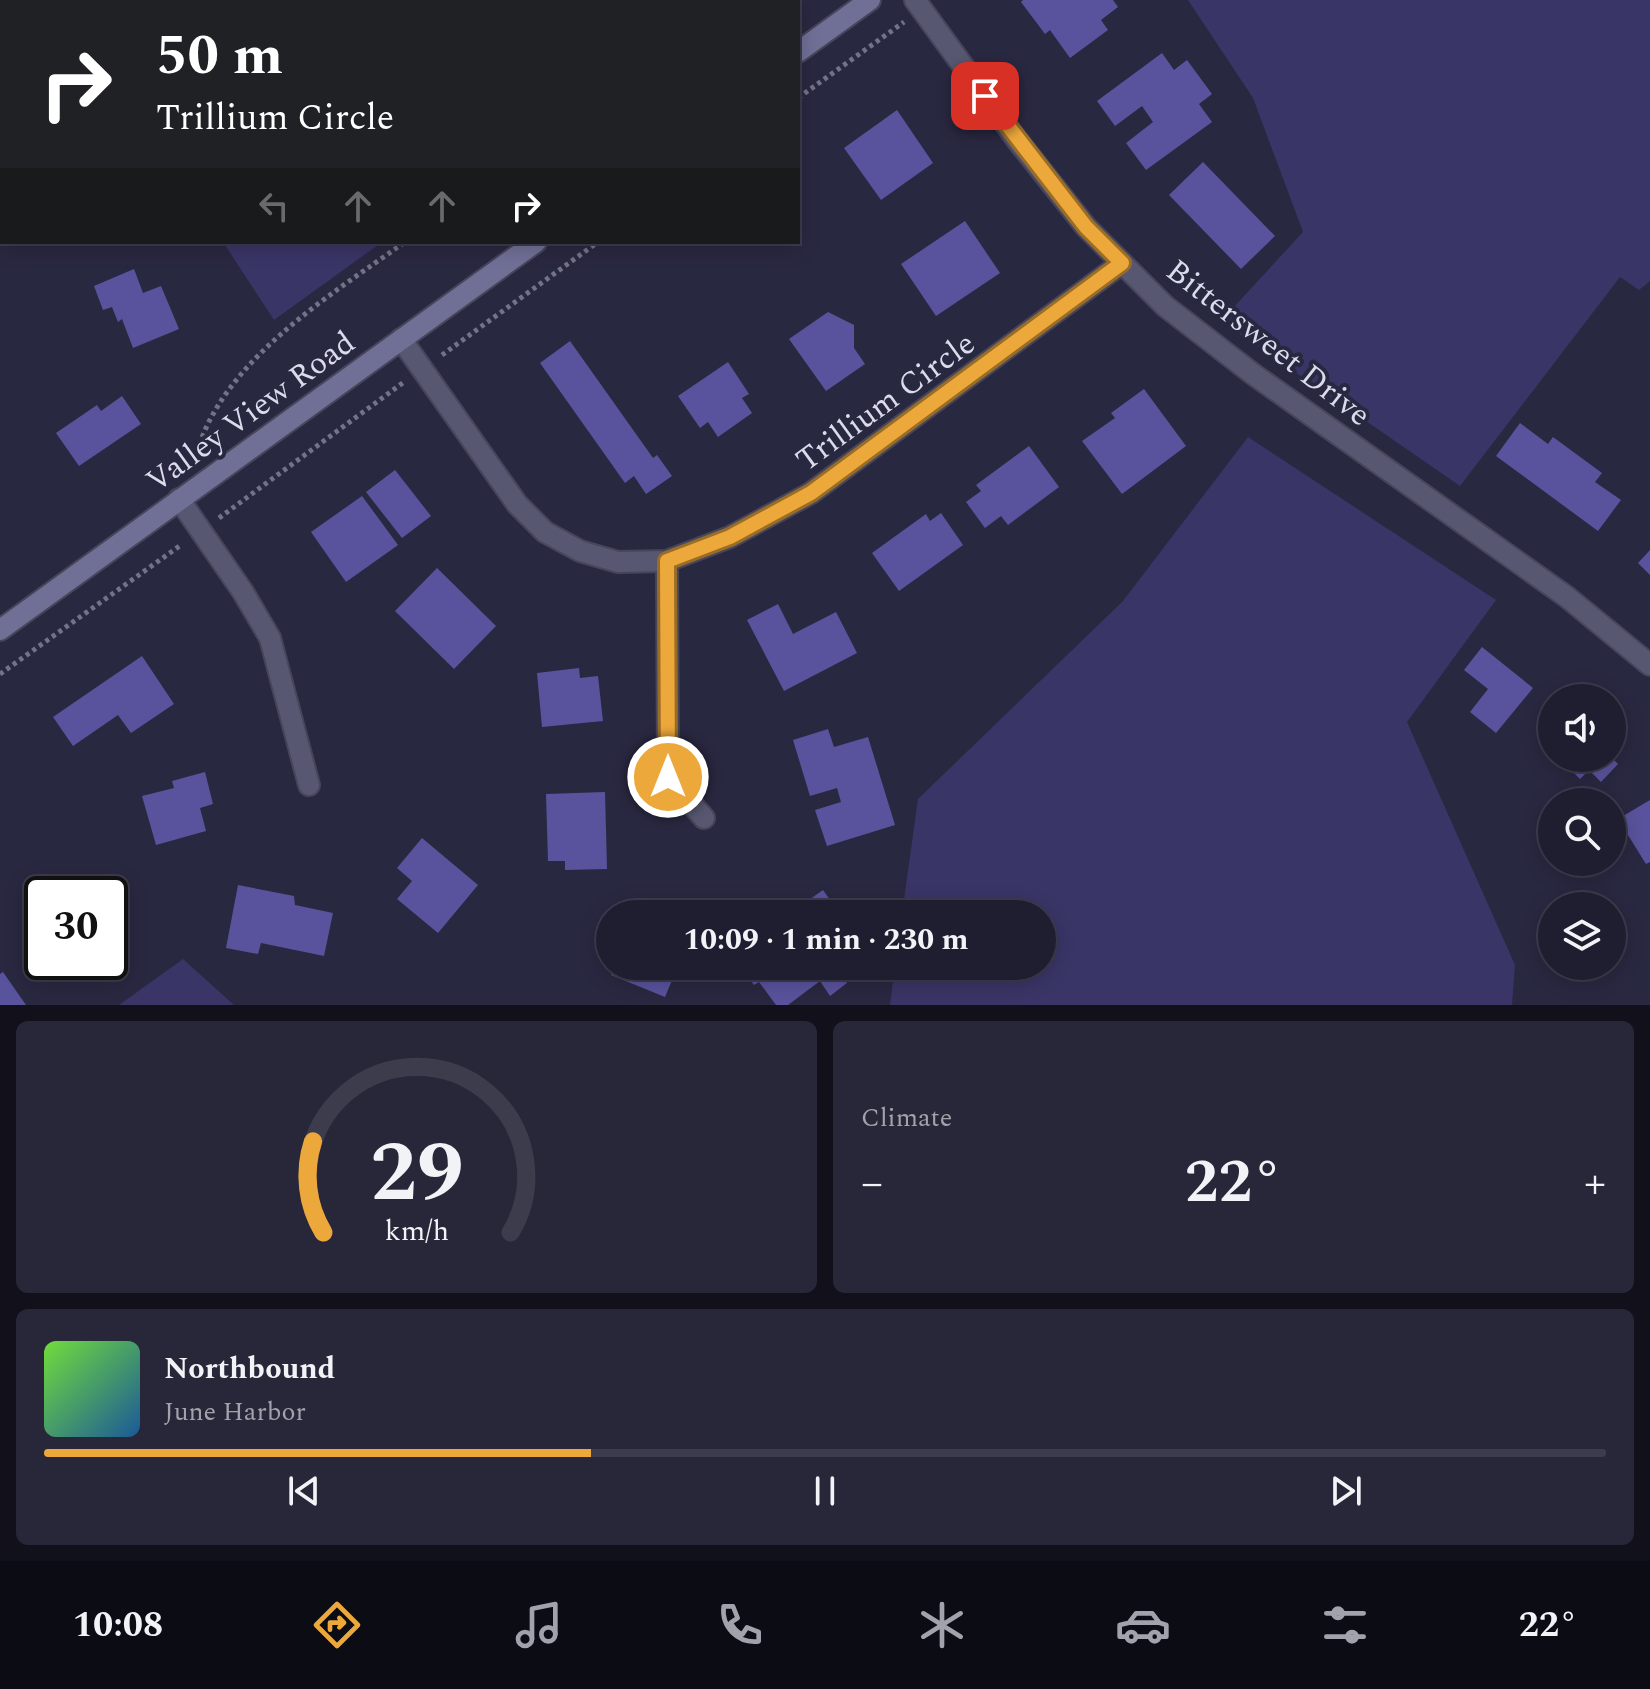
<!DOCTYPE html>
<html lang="en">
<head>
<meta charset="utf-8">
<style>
	:root { --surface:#1f1e31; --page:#272739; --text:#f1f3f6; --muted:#a1a2ab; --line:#3c3c4d; --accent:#eda83b }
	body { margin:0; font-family:Spectral,serif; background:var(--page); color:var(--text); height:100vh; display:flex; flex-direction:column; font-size:30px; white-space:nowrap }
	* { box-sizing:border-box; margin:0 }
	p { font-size:26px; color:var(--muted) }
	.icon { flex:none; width:44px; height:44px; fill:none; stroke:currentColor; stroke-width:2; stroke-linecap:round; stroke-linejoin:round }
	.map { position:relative; height:1005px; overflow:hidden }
	.details { display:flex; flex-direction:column; gap:16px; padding:16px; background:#11101b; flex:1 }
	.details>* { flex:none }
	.hud { position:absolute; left:0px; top:0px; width:800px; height:244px; box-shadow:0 4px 20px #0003,0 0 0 2px var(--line); background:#202124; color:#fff; overflow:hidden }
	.controls { position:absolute; left:1538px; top:684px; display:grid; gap:16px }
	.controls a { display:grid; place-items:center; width:88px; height:88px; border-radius:50%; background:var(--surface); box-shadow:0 4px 20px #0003,0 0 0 2px var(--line); font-size:40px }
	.speed { position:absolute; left:24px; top:876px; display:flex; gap:16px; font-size:40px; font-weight:700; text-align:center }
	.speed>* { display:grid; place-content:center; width:104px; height:104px; border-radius:50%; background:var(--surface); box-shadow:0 4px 20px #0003,0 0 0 2px var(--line); line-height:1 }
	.speed .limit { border:4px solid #111; border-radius:12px; background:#fff; color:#111 }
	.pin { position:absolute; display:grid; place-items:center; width:68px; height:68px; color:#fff; margin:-34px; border-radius:16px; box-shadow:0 4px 12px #0006 }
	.me { position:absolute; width:88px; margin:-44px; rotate:0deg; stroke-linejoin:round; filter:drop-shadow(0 0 6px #0008) }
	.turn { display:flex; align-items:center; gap:28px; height:168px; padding:0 24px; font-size:36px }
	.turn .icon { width:104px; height:104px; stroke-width:2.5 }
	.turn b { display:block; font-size:56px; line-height:68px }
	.lanes { display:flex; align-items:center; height:76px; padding:0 24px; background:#0003; justify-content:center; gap:40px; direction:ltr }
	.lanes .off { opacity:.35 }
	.big { font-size:60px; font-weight:700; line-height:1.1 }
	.details .tile { flex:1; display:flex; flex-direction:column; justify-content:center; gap:12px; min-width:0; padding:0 28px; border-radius:12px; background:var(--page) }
	.details .dial { align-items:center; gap:0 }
	.dial svg { height:208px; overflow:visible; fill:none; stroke:var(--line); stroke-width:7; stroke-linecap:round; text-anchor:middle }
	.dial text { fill:var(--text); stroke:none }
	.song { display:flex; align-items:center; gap:24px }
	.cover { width:96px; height:96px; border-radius:12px; background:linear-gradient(135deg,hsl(100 70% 55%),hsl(210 70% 35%)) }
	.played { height:8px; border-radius:4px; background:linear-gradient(90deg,var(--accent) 35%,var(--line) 35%) }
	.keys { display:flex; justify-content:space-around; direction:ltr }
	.heat { display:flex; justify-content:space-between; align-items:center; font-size:44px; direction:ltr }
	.details .tiles { flex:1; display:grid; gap:16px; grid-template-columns:1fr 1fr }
	.tile:last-child { grid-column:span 2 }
	.trip { position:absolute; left:596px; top:900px; width:460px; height:80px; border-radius:40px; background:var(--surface); box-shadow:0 4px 20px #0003,0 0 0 2px var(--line); font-weight:700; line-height:80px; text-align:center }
	.tabs { display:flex; height:128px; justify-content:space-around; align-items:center; background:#0c0c14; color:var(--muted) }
	.tabs .icon { width:56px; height:56px }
	.tabs .on { color:var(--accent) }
	.tabs b { font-size:36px; color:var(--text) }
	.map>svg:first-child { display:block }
</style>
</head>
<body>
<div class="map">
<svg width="1650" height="1005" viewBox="0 0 1650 1005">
	<rect width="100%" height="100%" fill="#292841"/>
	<g fill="#393566">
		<path d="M0,0H415L2,2V104Z"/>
		<path d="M474,0H799L797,2Z"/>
		<path d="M1188,0H1650V281L1639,290L1620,277L1460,486L1221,321L1303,232L1253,98Z"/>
		<path d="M223,242H382L274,320Z"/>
		<path d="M1248,437L1496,600L1407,722L1515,965L1512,1005H890L895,966H1042V914H902L918,799L1123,601Z"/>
		<path d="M183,959L234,1005H119Z"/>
	</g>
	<g fill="#59539d">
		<path d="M1023,0H1113L1118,7L1101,20L1108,30L1070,58L1050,30L1045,34L1021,2Z"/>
		<path d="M1162,53L1174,70L1187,60L1212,94L1199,104L1212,122L1146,170L1126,143L1153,122L1142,106L1115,126L1097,101Z"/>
		<path d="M897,110L933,163L881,200L844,148Z"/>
		<path d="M1203,162L1275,236L1241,269L1169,195Z"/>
		<path d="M965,221L1000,273L936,316L901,264Z"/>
		<path d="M134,269L143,293L161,286L179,329L133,348L122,319L118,322L112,307L103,310L94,286Z"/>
		<path d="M828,312L854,325V348L865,364L826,391L789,339Z"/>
		<path d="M570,341L653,458L657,455L672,476L646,494L634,476L625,483L540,363Z"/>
		<path d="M728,362L749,394L742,398L752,413L718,437L708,422L700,428L678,396Z"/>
		<path d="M1144,389L1186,446L1122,494L1082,441L1115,418L1111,413Z"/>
		<path d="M122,396L141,424L79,466L56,433L97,405L101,411Z"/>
		<path d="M1520,423L1548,444L1553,437L1602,473L1595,482L1621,500L1598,531L1496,456Z"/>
		<path d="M1029,446L1059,487L1008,525L1001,516L985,528L966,502L981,491L976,485Z"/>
		<path d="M395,470L431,516L402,538L366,492Z"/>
		<path d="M362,496L398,545L346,582L311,532Z"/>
		<path d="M941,513L963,545L899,591L872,553L926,514L930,521Z"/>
		<path d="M1650,550V575L1638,563Z"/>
		<path d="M437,568L496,626L454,669L395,611Z"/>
		<path d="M778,604L793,634L836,612L857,653L784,691L747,620Z"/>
		<path d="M1482,647L1533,688L1496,733L1470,712L1488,689L1464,670Z"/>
		<path d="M142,656L174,704L131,733L118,715L73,746L53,717Z"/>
		<path d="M579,668L580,678L598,676L603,721L542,727L537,673Z"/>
		<path d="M1552,720V743L1540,731Z"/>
		<path d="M828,729L834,747L868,737L895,825L827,846L815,810L841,802L837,788L810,796L793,740Z"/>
		<path d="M1559,758H1612L1618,764L1601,782L1589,770L1580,779Z"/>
		<path d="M205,772L213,804L200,808L206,831L156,845L142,796L174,788L172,781Z"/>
		<path d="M605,792L607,869L565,870V861H548L546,794Z"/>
		<path d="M1650,800V862L1646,864L1618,819Z"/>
		<path d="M422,838L478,885L438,933L397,899L412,881L397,868Z"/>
		<path d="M238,885L294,896L295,905L333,913L324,956L261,943L258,954L226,948Z"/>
		<path d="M823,890L840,914H789Z"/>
		<path d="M615,966H678L665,997L611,975Z"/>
		<path d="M740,966H844L838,970L847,983L830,996L820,981L788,1005H776L759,982L754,985Z"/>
		<path d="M3,972L26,1005H0V974Z"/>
	</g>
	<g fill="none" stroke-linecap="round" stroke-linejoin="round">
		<defs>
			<g id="street">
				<path d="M915,0L1017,140L1086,227L1165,306L1253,374L1567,597L1650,665"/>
				<path d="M401,339L517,504L545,532L580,551L618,562L667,561L730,537L811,493L1122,263"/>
				<path d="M179,499L243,592L270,638L309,785"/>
				<path d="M667,561L668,777L704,818"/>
			</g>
			<g id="secondary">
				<path d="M798,52L870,0"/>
				<path d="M0,630L536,242"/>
			</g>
		</defs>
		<use href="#street" stroke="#46455a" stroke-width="24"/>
		<use href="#secondary" stroke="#46455a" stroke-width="24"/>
		<g stroke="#737388" stroke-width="5" stroke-dasharray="4 4" stroke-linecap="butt">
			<path d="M693,2L695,0"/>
			<path d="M798,98L904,22"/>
			<path d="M442,355L598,242"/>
			<path d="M195,460C217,364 329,296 405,242"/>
			<path d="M219,518L404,382"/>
			<path d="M0,674L181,545"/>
		</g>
		<use href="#street" stroke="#575772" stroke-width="20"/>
		<use href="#secondary" stroke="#707097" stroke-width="20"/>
	</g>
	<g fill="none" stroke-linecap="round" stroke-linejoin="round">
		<defs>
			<path id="route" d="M668,777L667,561L730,537L811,493L1122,263L1086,227L985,96"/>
		</defs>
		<use href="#route" stroke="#9a6d26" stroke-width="20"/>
		<use href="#route" stroke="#eda83b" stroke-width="14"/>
	</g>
	<g text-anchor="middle" stroke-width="8" stroke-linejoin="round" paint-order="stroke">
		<g font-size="32" fill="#dadbeb" stroke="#292841">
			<text transform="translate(1269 342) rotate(38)" y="11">Bittersweet Drive</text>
			<text transform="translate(885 401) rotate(-36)" y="11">Trillium Circle</text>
			<text transform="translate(250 411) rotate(-36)" y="11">Valley View Road</text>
		</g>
	</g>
</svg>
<div class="controls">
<a><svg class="icon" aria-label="sound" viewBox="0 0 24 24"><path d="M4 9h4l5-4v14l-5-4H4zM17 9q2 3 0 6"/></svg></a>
<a><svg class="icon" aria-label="search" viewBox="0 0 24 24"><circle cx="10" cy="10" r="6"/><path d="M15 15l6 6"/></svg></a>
<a><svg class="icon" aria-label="layers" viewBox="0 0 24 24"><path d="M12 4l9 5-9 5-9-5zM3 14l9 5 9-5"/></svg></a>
</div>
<div class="speed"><div class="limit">30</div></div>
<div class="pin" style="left:985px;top:96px;background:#d93025"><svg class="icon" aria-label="arrive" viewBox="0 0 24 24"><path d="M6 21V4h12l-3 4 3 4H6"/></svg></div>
<svg class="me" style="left:668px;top:777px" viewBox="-20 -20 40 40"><circle r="17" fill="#eda83b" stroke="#fff" stroke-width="3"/><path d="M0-11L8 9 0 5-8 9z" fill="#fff"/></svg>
<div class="trip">10:09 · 1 min · 230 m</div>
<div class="hud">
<div class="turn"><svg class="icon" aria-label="right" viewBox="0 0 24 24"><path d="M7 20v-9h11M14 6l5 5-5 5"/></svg><div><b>50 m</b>Trillium Circle</div></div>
<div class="lanes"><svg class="icon off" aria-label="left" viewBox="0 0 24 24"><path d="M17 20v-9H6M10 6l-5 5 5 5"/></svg><svg class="icon off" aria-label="ahead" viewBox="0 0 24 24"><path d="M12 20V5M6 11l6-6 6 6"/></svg><svg class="icon off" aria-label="ahead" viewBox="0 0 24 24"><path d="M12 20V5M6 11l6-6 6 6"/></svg><svg class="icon" aria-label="right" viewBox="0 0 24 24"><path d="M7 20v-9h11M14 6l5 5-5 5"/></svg></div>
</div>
</div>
<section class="details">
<div class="tiles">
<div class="tile dial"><svg viewBox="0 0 100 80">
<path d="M14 69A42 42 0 1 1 86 69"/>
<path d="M14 69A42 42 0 0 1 10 34" stroke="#eda83b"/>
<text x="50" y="56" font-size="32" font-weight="700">29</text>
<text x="50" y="72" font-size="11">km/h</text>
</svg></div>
<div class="tile"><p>Climate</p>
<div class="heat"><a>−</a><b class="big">22°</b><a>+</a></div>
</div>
<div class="tile">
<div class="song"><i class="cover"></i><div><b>Northbound</b><p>June Harbor</p></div></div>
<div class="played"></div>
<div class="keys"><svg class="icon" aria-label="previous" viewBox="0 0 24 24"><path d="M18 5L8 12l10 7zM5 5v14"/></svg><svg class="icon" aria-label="pause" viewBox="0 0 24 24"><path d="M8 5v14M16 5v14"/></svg><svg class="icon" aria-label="next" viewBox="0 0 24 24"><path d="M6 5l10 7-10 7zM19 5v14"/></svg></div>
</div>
</div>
</section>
<nav class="tabs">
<b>10:08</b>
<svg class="icon on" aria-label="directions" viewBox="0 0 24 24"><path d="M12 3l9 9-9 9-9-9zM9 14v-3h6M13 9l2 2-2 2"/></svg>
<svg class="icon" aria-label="music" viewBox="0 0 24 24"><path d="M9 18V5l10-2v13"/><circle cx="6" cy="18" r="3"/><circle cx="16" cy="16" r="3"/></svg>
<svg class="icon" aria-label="phone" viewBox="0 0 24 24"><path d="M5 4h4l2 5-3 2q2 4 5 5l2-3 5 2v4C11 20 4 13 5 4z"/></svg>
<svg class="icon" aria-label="climate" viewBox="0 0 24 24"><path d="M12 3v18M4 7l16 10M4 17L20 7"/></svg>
<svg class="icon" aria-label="car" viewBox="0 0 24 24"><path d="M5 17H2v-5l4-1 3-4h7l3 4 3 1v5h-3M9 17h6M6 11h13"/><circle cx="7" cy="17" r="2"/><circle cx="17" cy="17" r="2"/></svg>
<svg class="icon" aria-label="filters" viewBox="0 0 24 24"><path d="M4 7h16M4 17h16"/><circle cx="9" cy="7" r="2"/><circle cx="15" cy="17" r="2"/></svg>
<b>22°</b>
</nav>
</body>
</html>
